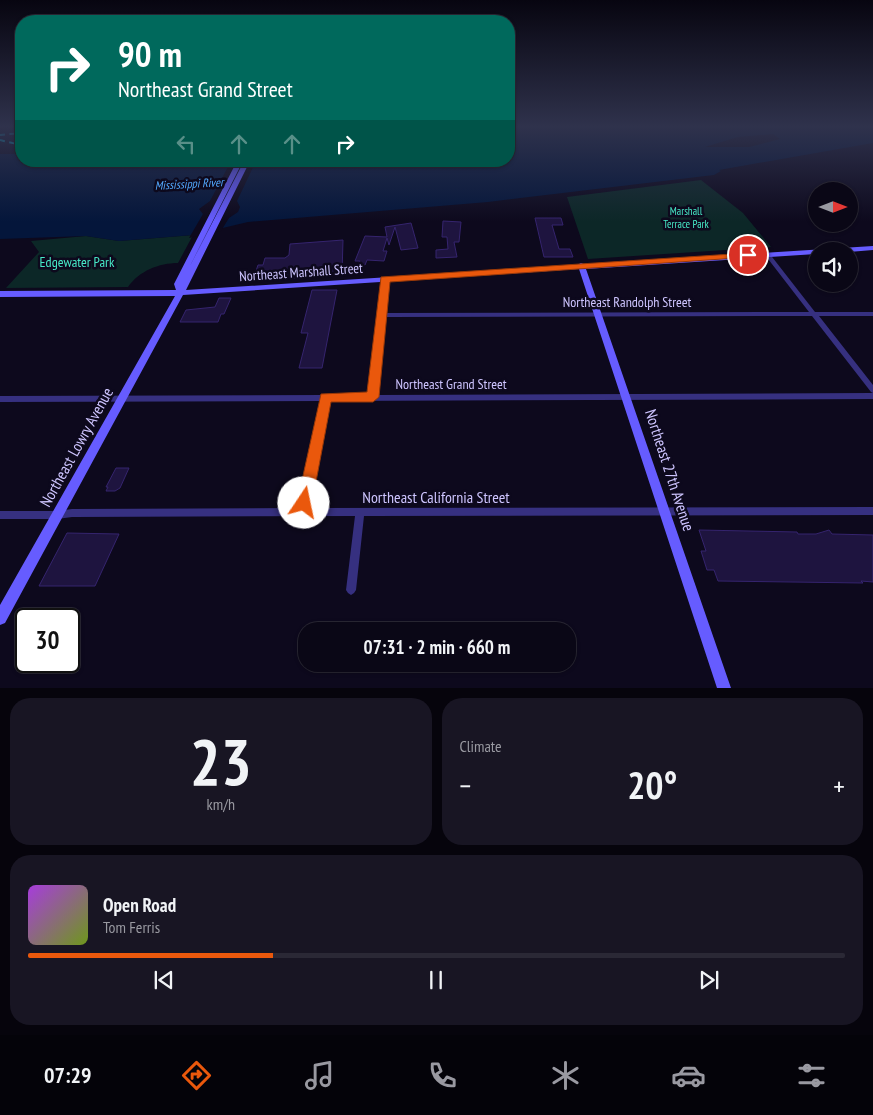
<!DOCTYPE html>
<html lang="en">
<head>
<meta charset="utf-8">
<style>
	:root { --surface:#0a0716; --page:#181523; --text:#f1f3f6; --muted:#9999a1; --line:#2a2835; --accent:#ea580c }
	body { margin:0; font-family:"PT Sans Narrow",sans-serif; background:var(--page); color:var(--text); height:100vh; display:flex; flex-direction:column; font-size:19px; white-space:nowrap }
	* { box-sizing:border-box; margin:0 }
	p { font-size:16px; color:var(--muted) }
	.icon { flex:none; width:28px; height:28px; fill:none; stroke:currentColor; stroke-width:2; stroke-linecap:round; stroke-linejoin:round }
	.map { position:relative; height:688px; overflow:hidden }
	.sheet { display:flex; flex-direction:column; gap:10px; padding:10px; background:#06040c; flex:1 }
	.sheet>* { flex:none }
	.top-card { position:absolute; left:15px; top:15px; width:500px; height:152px; border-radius:20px; box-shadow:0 1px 4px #0004,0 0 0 1px var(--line); background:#00695c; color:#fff; overflow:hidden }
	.needle { width:32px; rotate:90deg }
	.fabs { position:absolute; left:808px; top:182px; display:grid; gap:10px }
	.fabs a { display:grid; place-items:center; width:50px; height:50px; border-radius:50%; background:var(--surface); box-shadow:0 1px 4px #0004,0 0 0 1px var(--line); font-size:25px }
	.speed { position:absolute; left:15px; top:608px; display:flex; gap:10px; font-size:25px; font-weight:700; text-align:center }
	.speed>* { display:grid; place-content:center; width:65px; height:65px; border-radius:50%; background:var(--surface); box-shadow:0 1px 4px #0004,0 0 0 1px var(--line); line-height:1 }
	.speed .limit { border:2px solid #111; border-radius:8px; background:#fff; color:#111 }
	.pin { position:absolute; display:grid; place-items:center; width:42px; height:42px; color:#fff; margin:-21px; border:2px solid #fff; border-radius:50%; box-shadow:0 1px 5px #0007 }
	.me { position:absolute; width:55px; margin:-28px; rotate:11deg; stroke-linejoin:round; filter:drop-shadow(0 0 4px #0008) }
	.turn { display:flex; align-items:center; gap:18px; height:105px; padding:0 20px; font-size:22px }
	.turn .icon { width:65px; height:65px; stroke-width:2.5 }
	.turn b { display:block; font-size:35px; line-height:42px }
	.lanes { display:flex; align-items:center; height:48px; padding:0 20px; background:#0003; justify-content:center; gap:25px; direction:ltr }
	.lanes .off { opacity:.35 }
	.big { font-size:38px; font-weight:800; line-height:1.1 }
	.sheet .widget { flex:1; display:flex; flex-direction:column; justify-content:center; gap:8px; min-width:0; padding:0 18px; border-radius:20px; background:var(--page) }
	.sheet .dial { align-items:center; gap:0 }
	.dial b { font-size:65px; line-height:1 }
	.song { display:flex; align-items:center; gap:15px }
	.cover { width:60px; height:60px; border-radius:8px; background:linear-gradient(135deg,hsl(280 70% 55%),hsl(80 70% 35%)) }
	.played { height:5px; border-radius:2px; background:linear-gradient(90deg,var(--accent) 30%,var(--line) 30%) }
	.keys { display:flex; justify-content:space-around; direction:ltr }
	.heat { display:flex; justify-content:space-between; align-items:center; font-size:28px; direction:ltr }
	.sheet .tiles { flex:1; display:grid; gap:10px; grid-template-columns:1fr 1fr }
	.widget:last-child { grid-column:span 2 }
	.trip { position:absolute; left:298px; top:622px; width:278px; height:50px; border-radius:20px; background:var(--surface); box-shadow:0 1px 4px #0004,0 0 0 1px var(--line); font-weight:800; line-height:50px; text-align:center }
	.dock { display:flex; height:80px; justify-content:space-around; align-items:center; background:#040309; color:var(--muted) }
	.dock .icon { width:35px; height:35px }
	.dock .on { color:var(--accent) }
	.dock b { font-size:22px; color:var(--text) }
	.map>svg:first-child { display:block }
</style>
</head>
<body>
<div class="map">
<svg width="873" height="688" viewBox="0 0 873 688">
	<rect width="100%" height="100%" fill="#0d091d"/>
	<g fill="#0c2727">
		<path d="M701,180L743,213L771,247L588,259L567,197Z"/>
		<path d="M193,235L178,263C159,263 139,271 128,287L6,288L39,252L31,241L86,236L119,241Z"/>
	</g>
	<path fill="#04163b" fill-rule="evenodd" d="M509,126H873V143L719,170L721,171L714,175L488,202L248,222L193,235L119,241L86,236L0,239V154H21V161H509ZM773,134L780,139L749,147H705L738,137Z"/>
	<path fill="#0d091d" d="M231,161H256L237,201L240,207L238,212L229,218L221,231L189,238L203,214L199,209L210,201Z"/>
	<g fill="#1e143f" stroke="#35246e">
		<path d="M535,218H561L563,225H552L559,249H570L573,257H544Z"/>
		<path d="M443,221L461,222L459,242H454L457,257L436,258V250L448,249L447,237H442Z"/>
		<path d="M411,223L418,248L401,250L395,227L389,245L387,238L383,251H387L384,261L367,260L365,265H358L360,261H355L365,236L387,237L385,227Z"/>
		<path d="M343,240L342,275L278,279L279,277H254L258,265H263L265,258H285L289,255L290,244Z"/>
		<path d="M312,290H337L322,368H299L308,333H301Z"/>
		<path d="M219,298H231L224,314H221L218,322H180L186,310L215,307Z"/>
		<path d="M116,468H129L120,488L115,491H106L108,487H106Z"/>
		<path d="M699,530L797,532L798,534H816L829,530L832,534L873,535V582L861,581L863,583L718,581L714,570H707L701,551H706Z"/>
		<path d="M67,533L119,534L95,586H39Z"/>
	</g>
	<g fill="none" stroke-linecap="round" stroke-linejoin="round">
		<path fill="#363080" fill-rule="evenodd" d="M767,252L769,253L815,312H873V316H819L873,385V393L871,392L812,316L384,317L377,395L873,393V399L329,401L307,508L873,507V515L364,516L356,590L354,593L351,595L348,593L346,590L355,516L72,517L57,519H0V511H57L72,509L299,508L322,401L0,402V396L324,395L326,394L328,395H370L382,279L385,277L388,279L384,313L809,312L765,255L764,254Z"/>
		<path fill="#665cff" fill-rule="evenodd" d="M237,161H243L189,268L244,161H250L186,290L577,265L581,263L584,264L873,246V250L849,252L816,251V254L586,269L731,688H717L579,269L183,295L5,623L0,625V605L175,296L0,297V291L176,290L174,284Z"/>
		<g stroke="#00cff0" stroke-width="2" stroke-dasharray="5 4.5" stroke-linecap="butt">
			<path d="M0,135L21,133"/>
			<path d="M0,140L21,145"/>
		</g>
	</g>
	<linearGradient id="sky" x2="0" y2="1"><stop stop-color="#070510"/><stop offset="0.57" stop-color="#2f324c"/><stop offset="1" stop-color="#2f324c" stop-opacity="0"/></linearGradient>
	<rect width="873" height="222" fill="url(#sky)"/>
	<path fill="#ea580c" stroke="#983908" d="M748,253L752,255L751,257L390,282L379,397L373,402H331L312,503L309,508L304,510L299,508L297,503L321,394L367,392L381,277Z"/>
	<g text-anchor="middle" stroke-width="5" stroke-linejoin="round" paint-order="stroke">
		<g font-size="11" fill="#47e9c7" stroke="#0d091d">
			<text x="686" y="215">Marshall<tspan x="686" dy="13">Terrace Park</tspan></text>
		</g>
		<g font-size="12" font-style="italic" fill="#53a9ff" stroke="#0d091d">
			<text transform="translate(189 184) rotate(-3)" y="4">Mississippi River</text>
		</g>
		<g font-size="14" fill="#47e9c7" stroke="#0d091d">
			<text x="77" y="267">Edgewater Park</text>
		</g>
		<g font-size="14" fill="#cec5ff" stroke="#0d091d">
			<text transform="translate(301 272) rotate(-4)" y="5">Northeast Marshall Street</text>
			<text x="627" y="307">Northeast Randolph Street</text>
			<text x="451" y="389">Northeast Grand Street</text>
		</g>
		<g font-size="16" fill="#cec5ff" stroke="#0d091d">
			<text transform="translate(76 447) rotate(-61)" y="6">Northeast Lowry Avenue</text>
			<text transform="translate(670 470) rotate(72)" y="6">Northeast 27th Avenue</text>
			<text x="436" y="503">Northeast California Street</text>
		</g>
	</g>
</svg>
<div class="fabs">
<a><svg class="needle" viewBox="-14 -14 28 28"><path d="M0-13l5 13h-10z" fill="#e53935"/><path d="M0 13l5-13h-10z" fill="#9999a1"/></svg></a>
<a><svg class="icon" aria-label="sound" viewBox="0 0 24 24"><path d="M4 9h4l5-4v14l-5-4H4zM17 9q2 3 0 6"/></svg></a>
</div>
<div class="speed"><div class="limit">30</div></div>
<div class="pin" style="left:748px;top:255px;background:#d93025"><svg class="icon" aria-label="arrive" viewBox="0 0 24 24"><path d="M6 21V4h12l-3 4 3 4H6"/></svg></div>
<svg class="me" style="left:304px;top:503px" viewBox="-20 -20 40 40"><circle r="19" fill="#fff"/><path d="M0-13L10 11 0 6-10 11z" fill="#ea580c"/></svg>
<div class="trip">07:31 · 2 min · 660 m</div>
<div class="top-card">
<div class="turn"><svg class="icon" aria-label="right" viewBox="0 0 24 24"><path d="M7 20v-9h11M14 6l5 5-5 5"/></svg><div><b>90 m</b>Northeast Grand Street</div></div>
<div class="lanes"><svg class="icon off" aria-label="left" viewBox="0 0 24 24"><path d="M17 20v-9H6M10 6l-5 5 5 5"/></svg><svg class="icon off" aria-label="ahead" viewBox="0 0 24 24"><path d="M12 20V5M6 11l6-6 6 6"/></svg><svg class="icon off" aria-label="ahead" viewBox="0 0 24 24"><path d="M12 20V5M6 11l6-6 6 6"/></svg><svg class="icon" aria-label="right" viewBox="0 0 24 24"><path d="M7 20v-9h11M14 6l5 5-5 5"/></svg></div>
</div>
</div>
<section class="sheet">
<div class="tiles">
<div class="widget dial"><b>23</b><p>km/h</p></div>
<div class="widget"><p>Climate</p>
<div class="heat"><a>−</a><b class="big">20°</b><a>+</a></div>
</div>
<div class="widget">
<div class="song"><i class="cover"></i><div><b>Open Road</b><p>Tom Ferris</p></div></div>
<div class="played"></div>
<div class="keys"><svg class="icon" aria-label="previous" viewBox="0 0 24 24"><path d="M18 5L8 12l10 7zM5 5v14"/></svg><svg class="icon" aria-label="pause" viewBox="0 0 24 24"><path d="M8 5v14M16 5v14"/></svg><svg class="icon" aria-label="next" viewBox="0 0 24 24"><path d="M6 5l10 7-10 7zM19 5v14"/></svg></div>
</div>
</div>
</section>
<nav class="dock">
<b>07:29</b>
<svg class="icon on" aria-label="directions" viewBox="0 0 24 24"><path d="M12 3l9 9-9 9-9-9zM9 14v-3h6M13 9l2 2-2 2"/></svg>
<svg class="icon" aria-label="music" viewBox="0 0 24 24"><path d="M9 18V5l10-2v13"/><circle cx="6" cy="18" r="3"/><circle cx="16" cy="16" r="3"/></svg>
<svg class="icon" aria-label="phone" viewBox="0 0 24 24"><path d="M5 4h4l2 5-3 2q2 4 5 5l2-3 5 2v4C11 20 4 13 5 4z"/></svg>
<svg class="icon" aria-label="climate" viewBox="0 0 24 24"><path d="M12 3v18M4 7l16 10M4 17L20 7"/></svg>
<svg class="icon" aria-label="car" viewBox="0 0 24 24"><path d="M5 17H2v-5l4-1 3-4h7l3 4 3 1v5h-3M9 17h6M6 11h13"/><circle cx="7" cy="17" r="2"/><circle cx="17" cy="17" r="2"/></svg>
<svg class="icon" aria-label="filters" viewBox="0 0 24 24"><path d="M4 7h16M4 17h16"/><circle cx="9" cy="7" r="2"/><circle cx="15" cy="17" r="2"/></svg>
</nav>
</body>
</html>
